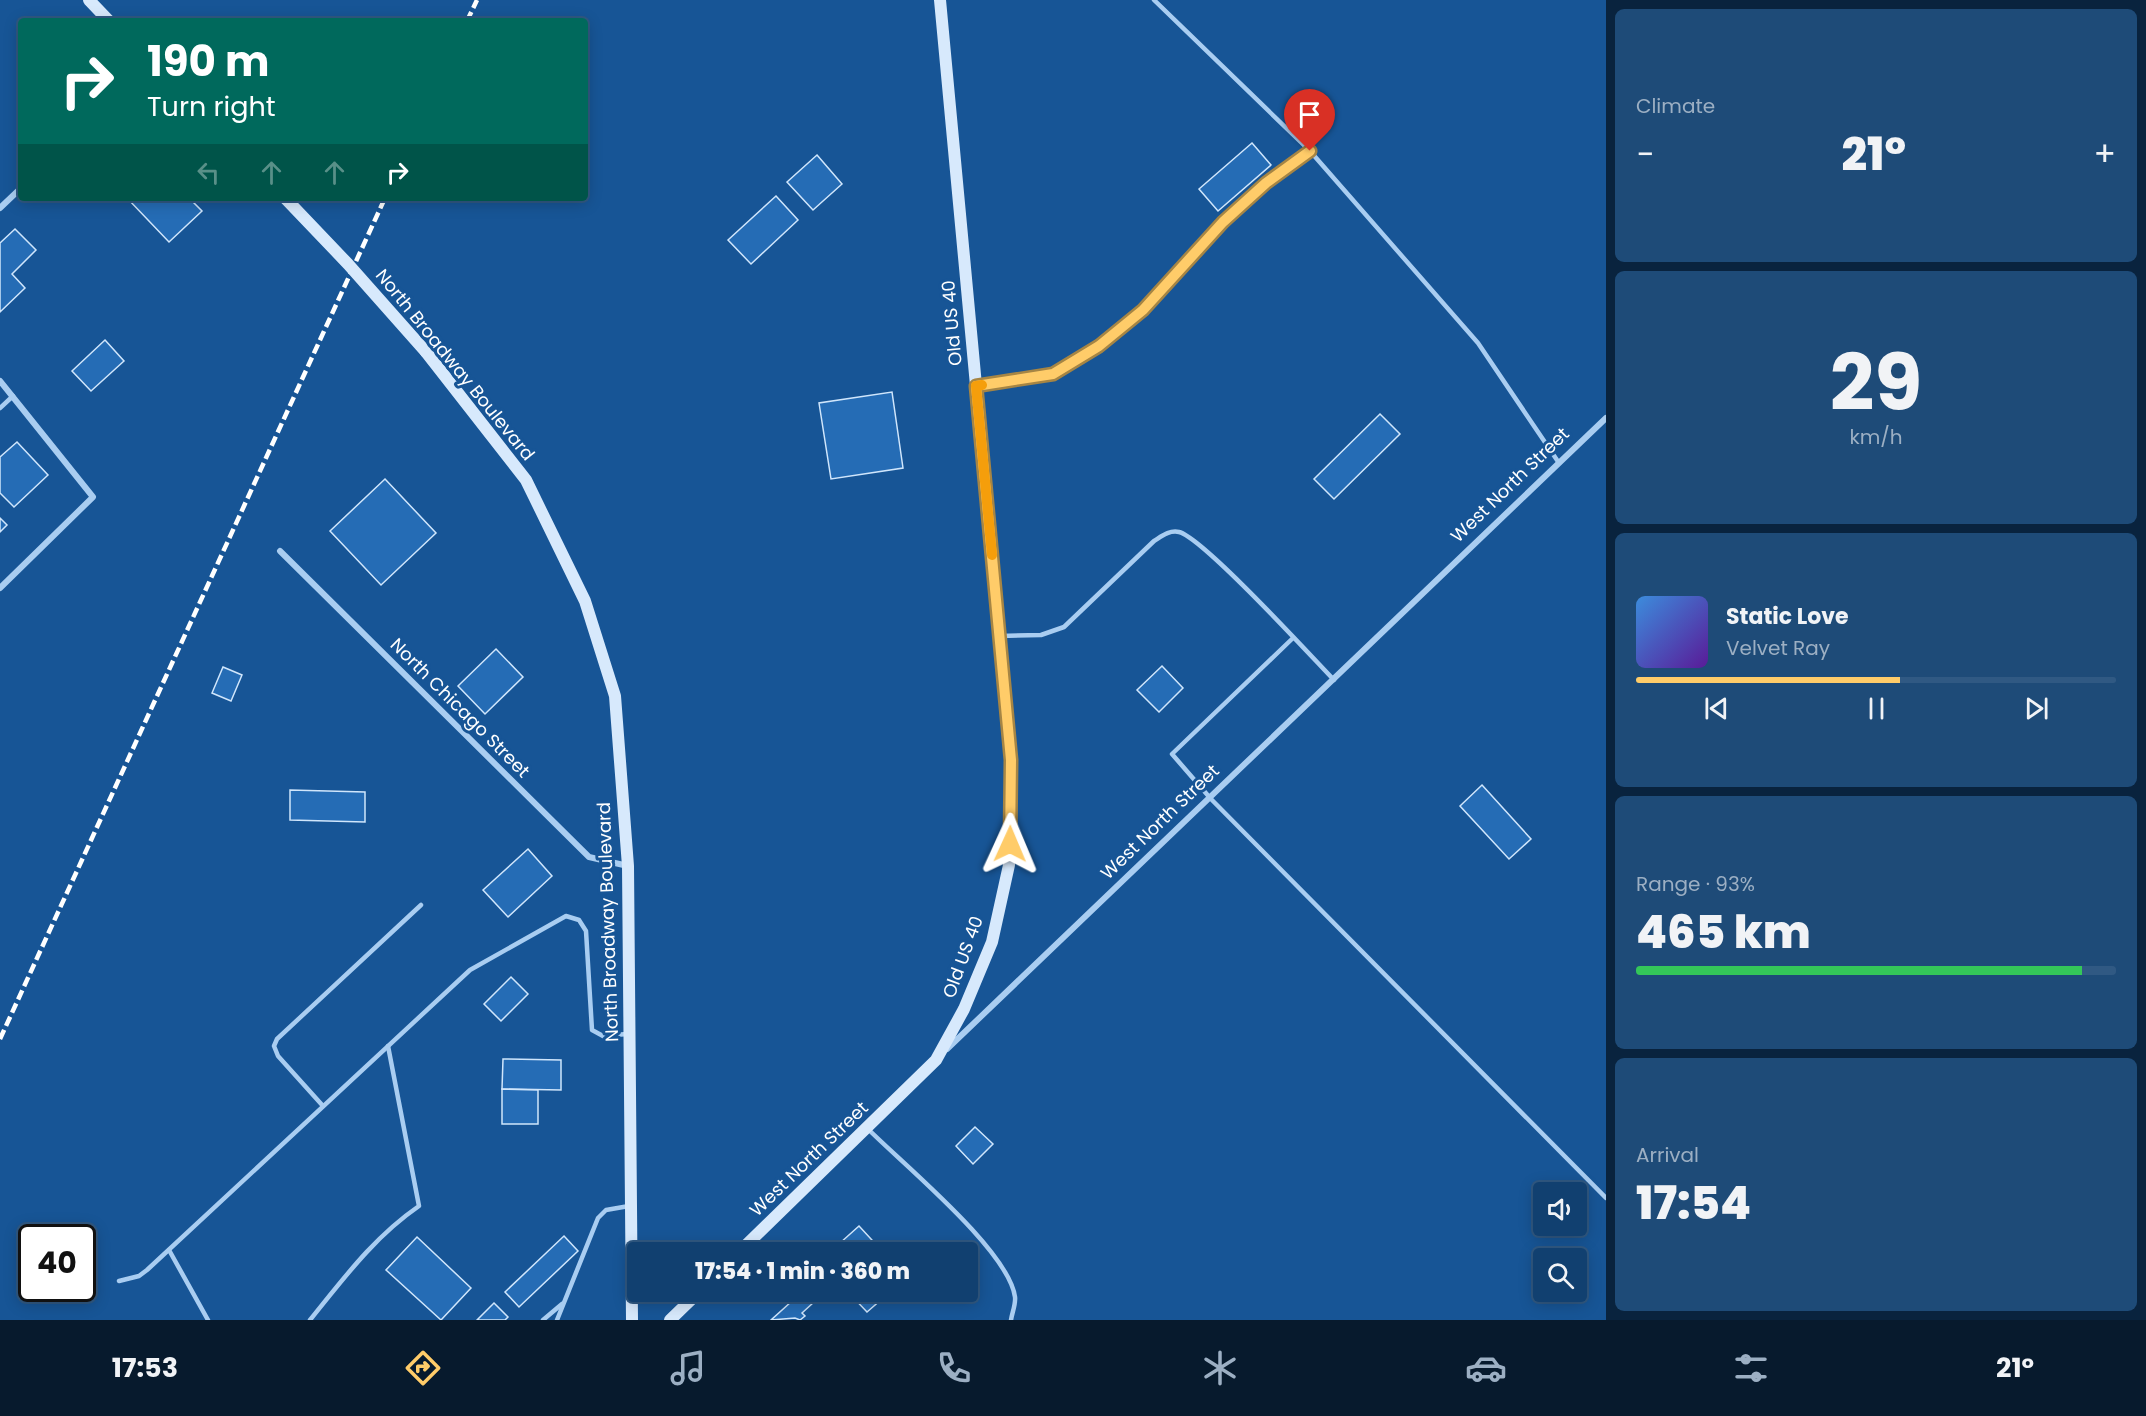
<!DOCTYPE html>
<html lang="en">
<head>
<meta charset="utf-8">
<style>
	:root { --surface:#114070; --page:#1e4b78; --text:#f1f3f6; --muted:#9cafc3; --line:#305983; --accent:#ffcc69 }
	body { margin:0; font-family:Poppins,sans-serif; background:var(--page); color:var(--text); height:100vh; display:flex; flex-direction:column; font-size:22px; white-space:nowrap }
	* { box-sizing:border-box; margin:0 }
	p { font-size:20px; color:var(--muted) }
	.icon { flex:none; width:33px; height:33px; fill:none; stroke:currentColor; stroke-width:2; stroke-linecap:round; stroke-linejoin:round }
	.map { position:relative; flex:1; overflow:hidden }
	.side { display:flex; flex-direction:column; gap:9px; padding:9px; background:#09233e; width:540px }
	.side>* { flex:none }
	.top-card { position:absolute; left:18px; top:18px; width:570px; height:183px; border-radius:6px; box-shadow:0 3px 15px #0003,0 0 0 2px var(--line); background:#00695c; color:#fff; overflow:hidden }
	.buttons { position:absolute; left:1533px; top:1182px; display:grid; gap:12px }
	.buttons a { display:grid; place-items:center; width:54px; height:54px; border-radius:6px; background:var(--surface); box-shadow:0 3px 15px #0003,0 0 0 2px var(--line); font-size:30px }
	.speed { position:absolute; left:18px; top:1224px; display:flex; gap:12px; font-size:30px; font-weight:700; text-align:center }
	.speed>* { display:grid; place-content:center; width:78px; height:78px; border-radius:50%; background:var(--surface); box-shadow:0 3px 15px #0003,0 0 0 2px var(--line); line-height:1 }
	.speed .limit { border:3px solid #111; border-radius:9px; background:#fff; color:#111 }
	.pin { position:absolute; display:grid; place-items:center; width:51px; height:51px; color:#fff; margin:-62px -26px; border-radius:50% 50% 50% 0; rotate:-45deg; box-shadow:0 0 6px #0007 }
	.pin .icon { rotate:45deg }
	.me { position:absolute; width:66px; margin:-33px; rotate:1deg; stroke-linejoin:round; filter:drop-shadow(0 0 4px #0008) }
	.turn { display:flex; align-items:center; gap:21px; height:126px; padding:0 30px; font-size:27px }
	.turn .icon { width:78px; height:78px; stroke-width:2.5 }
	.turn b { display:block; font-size:42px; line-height:51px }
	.lanes { display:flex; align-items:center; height:57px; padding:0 30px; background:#0003; justify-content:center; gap:30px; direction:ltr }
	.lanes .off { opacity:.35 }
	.big { font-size:45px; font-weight:800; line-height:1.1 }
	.side .card { flex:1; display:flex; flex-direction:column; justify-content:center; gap:9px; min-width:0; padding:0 21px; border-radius:9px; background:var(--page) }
	.side .dial { align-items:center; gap:0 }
	.dial b { font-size:78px; line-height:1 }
	.song { display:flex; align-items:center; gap:18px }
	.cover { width:72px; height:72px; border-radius:9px; background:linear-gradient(135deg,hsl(210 70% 55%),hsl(270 70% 35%)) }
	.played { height:6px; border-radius:3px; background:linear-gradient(90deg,var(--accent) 55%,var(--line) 55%) }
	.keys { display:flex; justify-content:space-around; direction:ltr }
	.heat { display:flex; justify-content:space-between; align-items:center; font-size:33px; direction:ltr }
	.charge { height:9px; border-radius:4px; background:linear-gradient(90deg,#34c759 93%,var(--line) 0) }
	.trip { position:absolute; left:627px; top:1242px; width:351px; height:60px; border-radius:6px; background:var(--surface); box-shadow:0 3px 15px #0003,0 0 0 2px var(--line); font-weight:800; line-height:60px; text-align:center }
	.tab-bar { display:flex; height:96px; justify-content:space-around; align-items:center; background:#071a2d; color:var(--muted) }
	.tab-bar .icon { width:42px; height:42px }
	.tab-bar .on { color:var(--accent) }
	.tab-bar b { font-size:27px; color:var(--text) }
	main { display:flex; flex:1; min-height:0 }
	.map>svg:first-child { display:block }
</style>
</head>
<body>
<main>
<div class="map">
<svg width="1606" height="1320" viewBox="0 0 1606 1320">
	<rect width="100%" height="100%" fill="#175596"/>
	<g fill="#256cb5" stroke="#d0e6fc" stroke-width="1.5">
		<path d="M1252,143L1271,165L1218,211L1199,189Z"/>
		<path d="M817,155L842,184L813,210L787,182Z"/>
		<path d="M776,196L798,220L751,264L728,240Z"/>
		<path d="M127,198H189L202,211L169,242Z"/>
		<path d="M15,229L36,250L12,274L25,288L0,312V243Z"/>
		<path d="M105,340L124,361L91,391L72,371Z"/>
		<path d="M892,392L903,468L831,479L819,403Z"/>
		<path d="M1380,414L1400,434L1334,499L1314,479Z"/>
		<path d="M17,442L48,475L14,507L0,493V457Z"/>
		<path d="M385,479L436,533L381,585L330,531Z"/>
		<path d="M0,518L7,525L0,532Z"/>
		<path d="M496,649L523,677L485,714L458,686Z"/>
		<path d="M1162,666L1183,688L1159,712L1137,690Z"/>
		<path d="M223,667L242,675L231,701L212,693Z"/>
		<path d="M1482,785L1531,839L1509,859L1460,806Z"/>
		<path d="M290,790L365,792V822L290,820Z"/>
		<path d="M528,849L552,876L508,917L483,890Z"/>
		<path d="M511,977L528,994L501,1021L484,1004Z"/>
		<path d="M503,1059L561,1060V1090L502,1089Z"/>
		<path d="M502,1089L538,1090V1124H502Z"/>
		<path d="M975,1127L993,1144L973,1164L956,1146Z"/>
		<path d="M859,1226L883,1252H830Z"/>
		<path d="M564,1236L578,1251L519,1307L505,1292Z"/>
		<path d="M417,1237L471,1288L441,1320L386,1270Z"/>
		<path d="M802,1292H825L802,1313L805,1316L800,1320L795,1318L771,1320Z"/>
		<path d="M848,1292H890L867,1312Z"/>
		<path d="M494,1303L508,1317L505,1320H477Z"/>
	</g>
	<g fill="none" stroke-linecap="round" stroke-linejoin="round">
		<g stroke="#a9cdf1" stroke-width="4.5">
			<path d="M1154,0L1310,151L1478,343L1559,463"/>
			<path d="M976,386L1053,374L1099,346L1143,310L1223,222L1266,183L1310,151"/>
			<path d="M0,408L13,396"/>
			<path d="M1000,636L1041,635L1064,627L1154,541C1162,536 1169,530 1179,532C1203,538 1310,655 1334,680"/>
			<path d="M1293,638L1172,754L1211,799L1606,1198"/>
			<path d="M323,1106L278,1056L274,1046L277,1039L421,905"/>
			<path d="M868,1129C904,1165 1009,1251 1015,1297C1016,1304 1012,1313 1011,1320"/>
			<path d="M169,1250L208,1320"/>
			<path d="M119,1281L139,1276L147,1270L470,970L566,916L579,920L586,931L592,1030L603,1036L627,1034"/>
			<path d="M310,1320C344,1278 374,1237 419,1206L388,1046"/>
			<path d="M543,1320L562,1304"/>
			<path d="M557,1320L598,1218L606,1210L629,1206"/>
		</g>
		<g stroke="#a9cdf1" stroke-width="6">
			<path d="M0,208L21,188"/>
			<path d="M0,381L93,497L0,588"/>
			<path d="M280,551L589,857L628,866"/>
			<path d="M947,1049L1606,418"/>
		</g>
		<g stroke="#d7e9fc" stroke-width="12">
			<path d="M89,0L109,21"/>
			<path d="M426,352L526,480L585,601L615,696L628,866L632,1320"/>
			<path d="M739,1252L936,1060L964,1009L992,942L1009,865L1011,760L940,0"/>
			<path d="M670,1320L699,1292"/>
		</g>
		<g stroke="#fff" stroke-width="4.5" stroke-dasharray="10 4.5" stroke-linecap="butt">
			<path d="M467,21L477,0"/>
			<path d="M0,1039L385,198"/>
		</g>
		<path stroke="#d7e9fc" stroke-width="12" d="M285,198L348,264L426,352"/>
	</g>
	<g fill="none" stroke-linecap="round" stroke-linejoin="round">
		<defs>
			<path id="route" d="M1010,844L1011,760L976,386L1053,374L1099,346L1143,310L1223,222L1266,183L1310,151"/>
		</defs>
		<use href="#route" stroke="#a68544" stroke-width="15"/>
		<use href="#route" stroke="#ffcc69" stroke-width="10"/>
		<path stroke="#f59e0b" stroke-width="10" d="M982,385L976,386L992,555"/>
	</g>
	<g text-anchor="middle" stroke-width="6" stroke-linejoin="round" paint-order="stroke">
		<g font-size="18" fill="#fff" stroke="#175596">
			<text transform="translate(952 323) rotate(-95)" y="6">Old US 40</text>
			<text transform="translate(455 365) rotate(51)" y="6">North Broadway Boulevard</text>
			<text transform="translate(1510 485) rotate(-44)" y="6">West North Street</text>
			<text transform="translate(460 708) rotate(45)" y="6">North Chicago Street</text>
			<text transform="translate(1160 822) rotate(-44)" y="6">West North Street</text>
			<text transform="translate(608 922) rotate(-92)" y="6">North Broadway Boulevard</text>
			<text transform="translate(963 957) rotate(-70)" y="6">Old US 40</text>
			<text transform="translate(809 1159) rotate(-44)" y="6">West North Street</text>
		</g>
	</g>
</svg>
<div class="buttons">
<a><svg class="icon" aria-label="sound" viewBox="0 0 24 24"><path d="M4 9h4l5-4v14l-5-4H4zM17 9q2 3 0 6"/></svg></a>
<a><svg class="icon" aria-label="search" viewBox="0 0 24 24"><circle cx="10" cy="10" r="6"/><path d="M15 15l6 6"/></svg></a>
</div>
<div class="speed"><div class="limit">40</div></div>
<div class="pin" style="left:1310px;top:151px;background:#d93025"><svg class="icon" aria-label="arrive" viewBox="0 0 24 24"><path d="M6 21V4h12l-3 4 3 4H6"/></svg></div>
<svg class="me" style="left:1010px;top:844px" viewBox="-20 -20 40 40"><path d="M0-17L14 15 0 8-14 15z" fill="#ffcc69" stroke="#fff" stroke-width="4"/></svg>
<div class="trip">17:54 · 1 min · 360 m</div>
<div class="top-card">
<div class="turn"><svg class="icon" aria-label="right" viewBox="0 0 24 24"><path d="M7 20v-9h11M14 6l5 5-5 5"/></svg><div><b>190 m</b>Turn right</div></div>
<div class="lanes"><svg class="icon off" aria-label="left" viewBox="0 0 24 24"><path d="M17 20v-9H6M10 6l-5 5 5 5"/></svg><svg class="icon off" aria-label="ahead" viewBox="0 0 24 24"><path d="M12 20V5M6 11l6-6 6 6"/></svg><svg class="icon off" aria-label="ahead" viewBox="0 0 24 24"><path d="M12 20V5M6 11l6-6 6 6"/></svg><svg class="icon" aria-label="right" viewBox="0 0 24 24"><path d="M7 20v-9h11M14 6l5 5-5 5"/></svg></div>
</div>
</div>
<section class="side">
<div class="card"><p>Climate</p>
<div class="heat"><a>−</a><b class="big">21°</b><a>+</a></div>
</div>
<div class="card dial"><b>29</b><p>km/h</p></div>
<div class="card">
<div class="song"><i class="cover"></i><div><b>Static Love</b><p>Velvet Ray</p></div></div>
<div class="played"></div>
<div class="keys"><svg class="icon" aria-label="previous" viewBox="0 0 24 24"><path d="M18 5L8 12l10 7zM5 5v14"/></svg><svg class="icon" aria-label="pause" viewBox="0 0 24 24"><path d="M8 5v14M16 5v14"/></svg><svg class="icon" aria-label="next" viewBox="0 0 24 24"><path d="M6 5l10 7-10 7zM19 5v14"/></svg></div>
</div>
<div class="card"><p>Range · 93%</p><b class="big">465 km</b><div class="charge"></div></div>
<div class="card"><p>Arrival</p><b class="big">17:54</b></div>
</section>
</main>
<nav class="tab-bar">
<b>17:53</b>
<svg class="icon on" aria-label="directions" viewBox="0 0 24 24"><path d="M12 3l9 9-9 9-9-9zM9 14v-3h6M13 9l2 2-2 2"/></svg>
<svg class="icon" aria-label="music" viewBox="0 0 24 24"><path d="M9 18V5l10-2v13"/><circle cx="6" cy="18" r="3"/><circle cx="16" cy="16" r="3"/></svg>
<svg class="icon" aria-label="phone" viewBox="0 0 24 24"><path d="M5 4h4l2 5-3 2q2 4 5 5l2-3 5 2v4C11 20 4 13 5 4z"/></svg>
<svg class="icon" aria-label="climate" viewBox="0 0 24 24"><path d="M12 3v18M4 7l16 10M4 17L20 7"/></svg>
<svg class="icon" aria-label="car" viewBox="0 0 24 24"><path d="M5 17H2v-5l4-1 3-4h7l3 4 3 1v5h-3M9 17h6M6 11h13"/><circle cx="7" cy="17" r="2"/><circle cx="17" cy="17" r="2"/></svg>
<svg class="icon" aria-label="filters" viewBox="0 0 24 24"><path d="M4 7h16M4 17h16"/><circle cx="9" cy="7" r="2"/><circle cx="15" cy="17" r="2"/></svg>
<b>21°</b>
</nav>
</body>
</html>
